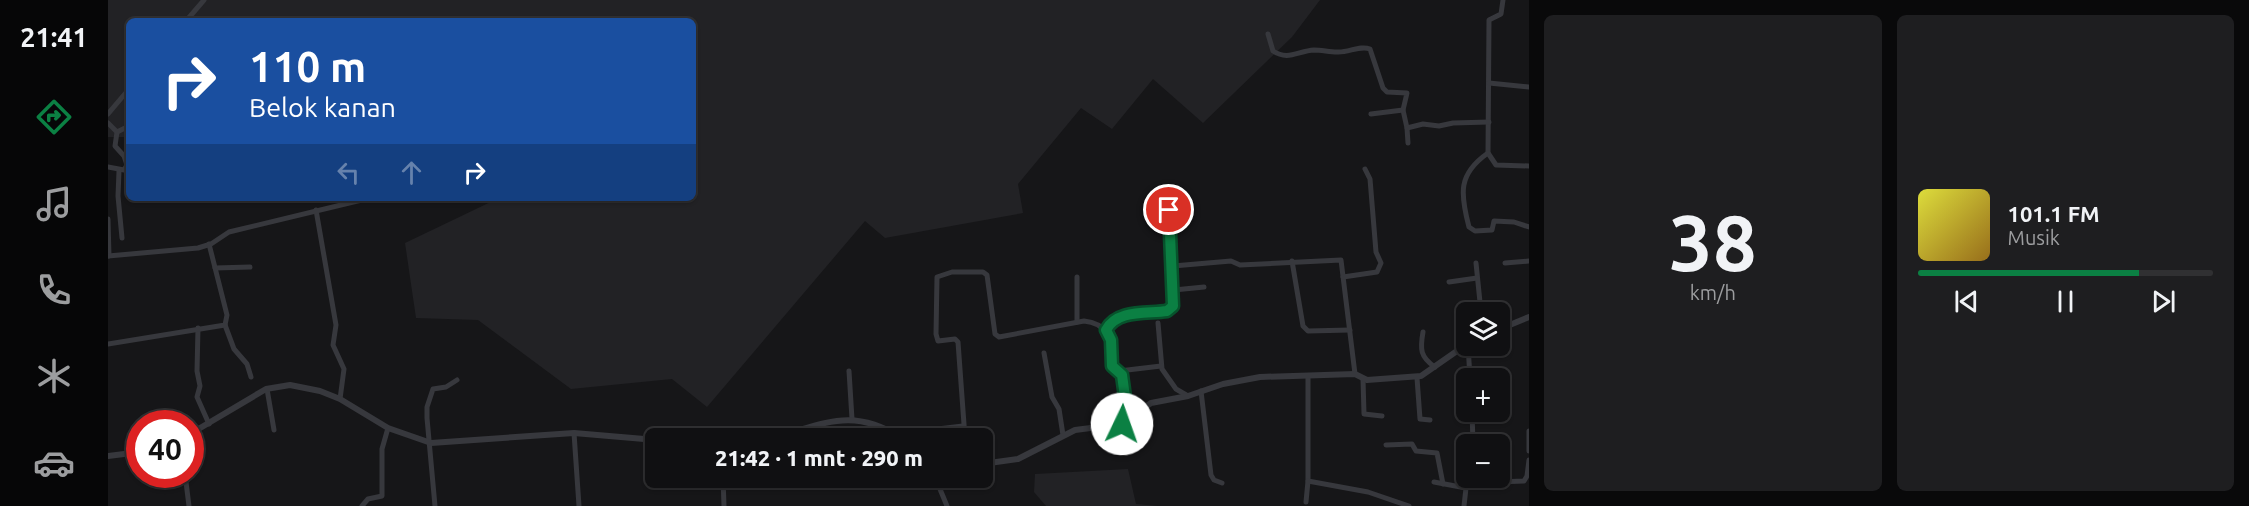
<!DOCTYPE html>
<html lang="id">
<head>
<meta charset="utf-8">
<style>
	:root { --surface:#101012; --page:#1e1e20; --text:#f1f3f6; --muted:#9c9d9f; --line:#303032; --accent:#0b8043 }
	body { margin:0; font-family:Ubuntu,sans-serif; background:var(--page); color:var(--text); height:100vh; display:flex; flex-direction:column; font-size:22px; white-space:nowrap }
	* { box-sizing:border-box; margin:0 }
	p { font-size:20px; color:var(--muted) }
	.icon { flex:none; width:33px; height:33px; fill:none; stroke:currentColor; stroke-width:2; stroke-linecap:round; stroke-linejoin:round }
	.map { position:relative; flex:1; overflow:hidden }
	.details { display:flex; flex-direction:column; gap:15px; padding:15px; background:#09090a; width:720px }
	.details>* { flex:none }
	.top-card { position:absolute; left:18px; top:18px; width:570px; height:183px; border-radius:9px; box-shadow:0 2px 4px #0004,0 0 0 2px var(--line); background:#1a4fa0; color:#fff; overflow:hidden }
	.controls { position:absolute; left:1348px; top:302px; display:grid; gap:12px }
	.controls a { display:grid; place-items:center; width:54px; height:54px; border-radius:9px; background:var(--surface); box-shadow:0 2px 4px #0004,0 0 0 2px var(--line); font-size:30px }
	.speed { position:absolute; left:18px; top:410px; display:flex; gap:12px; font-size:30px; font-weight:700; text-align:center }
	.speed>* { display:grid; place-content:center; width:78px; height:78px; border-radius:50%; background:var(--surface); box-shadow:0 2px 4px #0004,0 0 0 2px var(--line); line-height:1 }
	.speed .limit { border:9px solid #d22; background:#fff; color:#111 }
	.pin { position:absolute; display:grid; place-items:center; width:51px; height:51px; color:#fff; margin:-26px; border:3px solid #fff; border-radius:50%; box-shadow:0 2px 6px #0007 }
	.me { position:absolute; width:66px; margin:-33px; rotate:3deg; stroke-linejoin:round; filter:drop-shadow(0 0 4px #0008) }
	.turn { display:flex; align-items:center; gap:21px; height:126px; padding:0 24px; font-size:27px }
	.turn .icon { width:78px; height:78px; stroke-width:2.5 }
	.turn b { display:block; font-size:42px; line-height:51px }
	.lanes { display:flex; align-items:center; height:57px; padding:0 24px; background:#0003; justify-content:center; gap:30px; direction:ltr }
	.lanes .off { opacity:.35 }
	.details .tile { flex:1; display:flex; flex-direction:column; justify-content:center; gap:9px; min-width:0; padding:0 21px; border-radius:9px; background:var(--page) }
	.details .dial { align-items:center; gap:0 }
	.dial b { font-size:78px; line-height:1 }
	.song { display:flex; align-items:center; gap:18px }
	.cover { width:72px; height:72px; border-radius:9px; background:linear-gradient(135deg,hsl(60 70% 55%),hsl(40 70% 35%)) }
	.played { height:6px; border-radius:3px; background:linear-gradient(90deg,var(--accent) 75%,var(--line) 75%) }
	.keys { display:flex; justify-content:space-around; direction:ltr }
	.details .tiles { flex:1; display:grid; gap:15px; grid-template-columns:repeat(2,1fr) }
	.trip { position:absolute; left:537px; top:428px; width:348px; height:60px; border-radius:9px; background:var(--surface); box-shadow:0 2px 4px #0004,0 0 0 2px var(--line); font-weight:800; line-height:60px; text-align:center }
	main { display:flex; flex:1; min-height:0 }
	.tabs { display:flex; flex-direction:column; width:108px; justify-content:space-around; align-items:center; background:#060607; color:var(--muted) }
	.tabs .icon { width:42px; height:42px }
	.tabs .selected { color:var(--accent) }
	.tabs b { font-size:27px; color:var(--text) }
	.map>svg:first-child { display:block }
</style>
</head>
<body>
<main>
<nav class="tabs">
<b>21:41</b>
<svg class="icon selected" aria-label="directions" viewBox="0 0 24 24"><path d="M12 3l9 9-9 9-9-9zM9 14v-3h6M13 9l2 2-2 2"/></svg>
<svg class="icon" aria-label="music" viewBox="0 0 24 24"><path d="M9 18V5l10-2v13"/><circle cx="6" cy="18" r="3"/><circle cx="16" cy="16" r="3"/></svg>
<svg class="icon" aria-label="phone" viewBox="0 0 24 24"><path d="M5 4h4l2 5-3 2q2 4 5 5l2-3 5 2v4C11 20 4 13 5 4z"/></svg>
<svg class="icon" aria-label="climate" viewBox="0 0 24 24"><path d="M12 3v18M4 7l16 10M4 17L20 7"/></svg>
<svg class="icon" aria-label="car" viewBox="0 0 24 24"><path d="M5 17H2v-5l4-1 3-4h7l3 4 3 1v5h-3M9 17h6M6 11h13"/><circle cx="7" cy="17" r="2"/><circle cx="17" cy="17" r="2"/></svg>
</nav>
<div class="map">
<svg width="1421" height="506" viewBox="0 0 1421 506">
	<rect width="100%" height="100%" fill="#161618"/>
	<g fill="#222225">
		<path d="M0,0H1212L1184,37L1095,123L1045,79L1004,129L973,108L910,184L915,213L777,238L757,221L599,407L564,379L463,389L370,320L308,318L297,243L391,198H585V21H21V137H0Z"/>
		<path d="M1020,469L1028,504L1050,506H938L926,492L927,474Z"/>
	</g>
	<g fill="none" stroke-linecap="round" stroke-linejoin="round">
		<g stroke="#37383d" stroke-width="5">
			<path d="M1395,0L1393,14L1381,20L1380,153L1388,165L1421,166"/>
			<path d="M78,21L96,0"/>
			<path d="M1160,34L1165,51C1180,61 1190,51 1206,50C1214,50 1221,52 1229,52C1240,53 1252,45 1262,49L1275,88L1279,92L1299,93L1295,110L1299,128"/>
			<path d="M1381,83L1421,87"/>
			<path d="M0,114L21,89"/>
			<path d="M1263,114L1295,110"/>
			<path d="M0,123L9,132L21,126"/>
			<path d="M1300,143L1299,128L1315,124L1331,126L1345,123L1381,122"/>
			<path d="M1380,153C1350,174 1352,193 1361,227L1367,231L1384,230L1386,221L1406,222L1421,227"/>
			<path d="M0,167L16,170L19,165L16,156L7,146L9,132"/>
			<path d="M11,171L10,196L14,238"/>
			<path d="M208,210L228,325L225,345L236,369L232,399"/>
			<path d="M0,219L1,256"/>
			<path d="M0,256L90,248L103,244L121,232L262,198"/>
			<path d="M1184,261L1195,326L1200,331L1242,330"/>
			<path d="M1368,263L1373,312"/>
			<path d="M1397,263L1421,261"/>
			<path d="M1065,266L1123,261L1132,265L1233,260L1247,374"/>
			<path d="M107,268L142,267"/>
			<path d="M1235,277L1269,272L1273,263L1268,252L1262,179L1257,169"/>
			<path d="M1341,282L1369,278"/>
			<path d="M1066,290L1096,287"/>
			<path d="M969,322V277"/>
			<path d="M1050,323L1054,369L1068,389L1080,396"/>
			<path d="M117,325L126,349L139,364L143,377"/>
			<path d="M90,328L89,371L92,386L89,397L101,424"/>
			<path d="M998,330C1009,309 1039,315 1059,311L1065,306L1061,210"/>
			<path d="M1315,332C1312,349 1312,357 1327,367"/>
			<path d="M0,344L117,325L119,315L101,244"/>
			<path d="M1360,345L1362,378"/>
			<path d="M936,353L944,397L951,409L955,435"/>
			<path d="M741,371L744,419"/>
			<path d="M1011,371L1053,366"/>
			<path d="M1200,377V481L1260,492L1301,506"/>
			<path d="M1309,378L1312,419L1322,420"/>
			<path d="M1255,379L1256,414L1274,416"/>
			<path d="M159,389L166,430"/>
			<path d="M1093,391L1103,475L1106,480L1114,483"/>
			<path d="M1364,411L1365,444"/>
			<path d="M1421,431V451"/>
			<path d="M466,433L471,506"/>
			<path d="M787,434L855,426"/>
			<path d="M765,438L769,427"/>
			<path d="M857,438L850,342L847,339L830,341L828,334L829,277L844,272H875L879,275L887,334L891,337L976,321C1004,324 1001,343 1004,366L1014,375L1020,419"/>
			<path d="M1278,445L1304,444L1308,451L1329,453L1335,484"/>
			<path d="M77,474L81,506"/>
			<path d="M615,477L616,506"/>
			<path d="M827,477L839,506"/>
			<path d="M1326,482L1358,488"/>
			<path d="M1362,483L1416,481L1419,476L1421,460"/>
			<path d="M1198,502L1200,481"/>
			<path d="M254,506L260,499L274,496V449L280,428"/>
			<path d="M327,506L319,418V407L325,389L338,387L349,380"/>
			<path d="M1356,506L1358,488L1363,477"/>
		</g>
		<g stroke="#37383d" stroke-width="6">
			<path d="M1392,329L1421,317"/>
			<path d="M82,434L158,389L182,385L212,391L232,399L280,428L323,443L466,433L548,440"/>
			<path d="M662,438C714,426 741,405 794,438"/>
			<path d="M0,456L32,452"/>
			<path d="M874,464L910,459L967,430L1014,424L1043,403L1080,396L1115,384L1152,377L1247,374L1259,380L1313,376L1359,344"/>
		</g>
	</g>
	<g fill="none" stroke-linecap="round" stroke-linejoin="round">
		<defs>
			<path id="route" d="M1014,424L1020,419L1014,375L1004,366L1003,340L998,330C1009,309 1039,314 1059,311L1065,306L1061,210"/>
		</defs>
		<use href="#route" stroke="#07532c" stroke-width="15"/>
		<use href="#route" stroke="#0b8043" stroke-width="10"/>
	</g>
</svg>
<div class="controls">
<a><svg class="icon" aria-label="layers" viewBox="0 0 24 24"><path d="M12 4l9 5-9 5-9-5zM3 14l9 5 9-5"/></svg></a>
<a>+</a>
<a>−</a>
</div>
<div class="speed"><div class="limit">40</div></div>
<div class="pin" style="left:1061px;top:210px;background:#d93025"><svg class="icon" aria-label="arrive" viewBox="0 0 24 24"><path d="M6 21V4h12l-3 4 3 4H6"/></svg></div>
<svg class="me" style="left:1014px;top:424px" viewBox="-20 -20 40 40"><circle r="19" fill="#fff"/><path d="M0-13L10 11 0 6-10 11z" fill="#0b8043"/></svg>
<div class="trip">21:42 · 1 mnt · 290 m</div>
<div class="top-card">
<div class="turn"><svg class="icon" aria-label="right" viewBox="0 0 24 24"><path d="M7 20v-9h11M14 6l5 5-5 5"/></svg><div><b>110 m</b>Belok kanan</div></div>
<div class="lanes"><svg class="icon off" aria-label="left" viewBox="0 0 24 24"><path d="M17 20v-9H6M10 6l-5 5 5 5"/></svg><svg class="icon off" aria-label="ahead" viewBox="0 0 24 24"><path d="M12 20V5M6 11l6-6 6 6"/></svg><svg class="icon" aria-label="right" viewBox="0 0 24 24"><path d="M7 20v-9h11M14 6l5 5-5 5"/></svg></div>
</div>
</div>
<section class="details">
<div class="tiles">
<div class="tile dial"><b>38</b><p>km/h</p></div>
<div class="tile">
<div class="song"><i class="cover"></i><div><b>101.1 FM</b><p>Musik</p></div></div>
<div class="played"></div>
<div class="keys"><svg class="icon" aria-label="previous" viewBox="0 0 24 24"><path d="M18 5L8 12l10 7zM5 5v14"/></svg><svg class="icon" aria-label="pause" viewBox="0 0 24 24"><path d="M8 5v14M16 5v14"/></svg><svg class="icon" aria-label="next" viewBox="0 0 24 24"><path d="M6 5l10 7-10 7zM19 5v14"/></svg></div>
</div>
</div>
</section>
</main>
</body>
</html>
